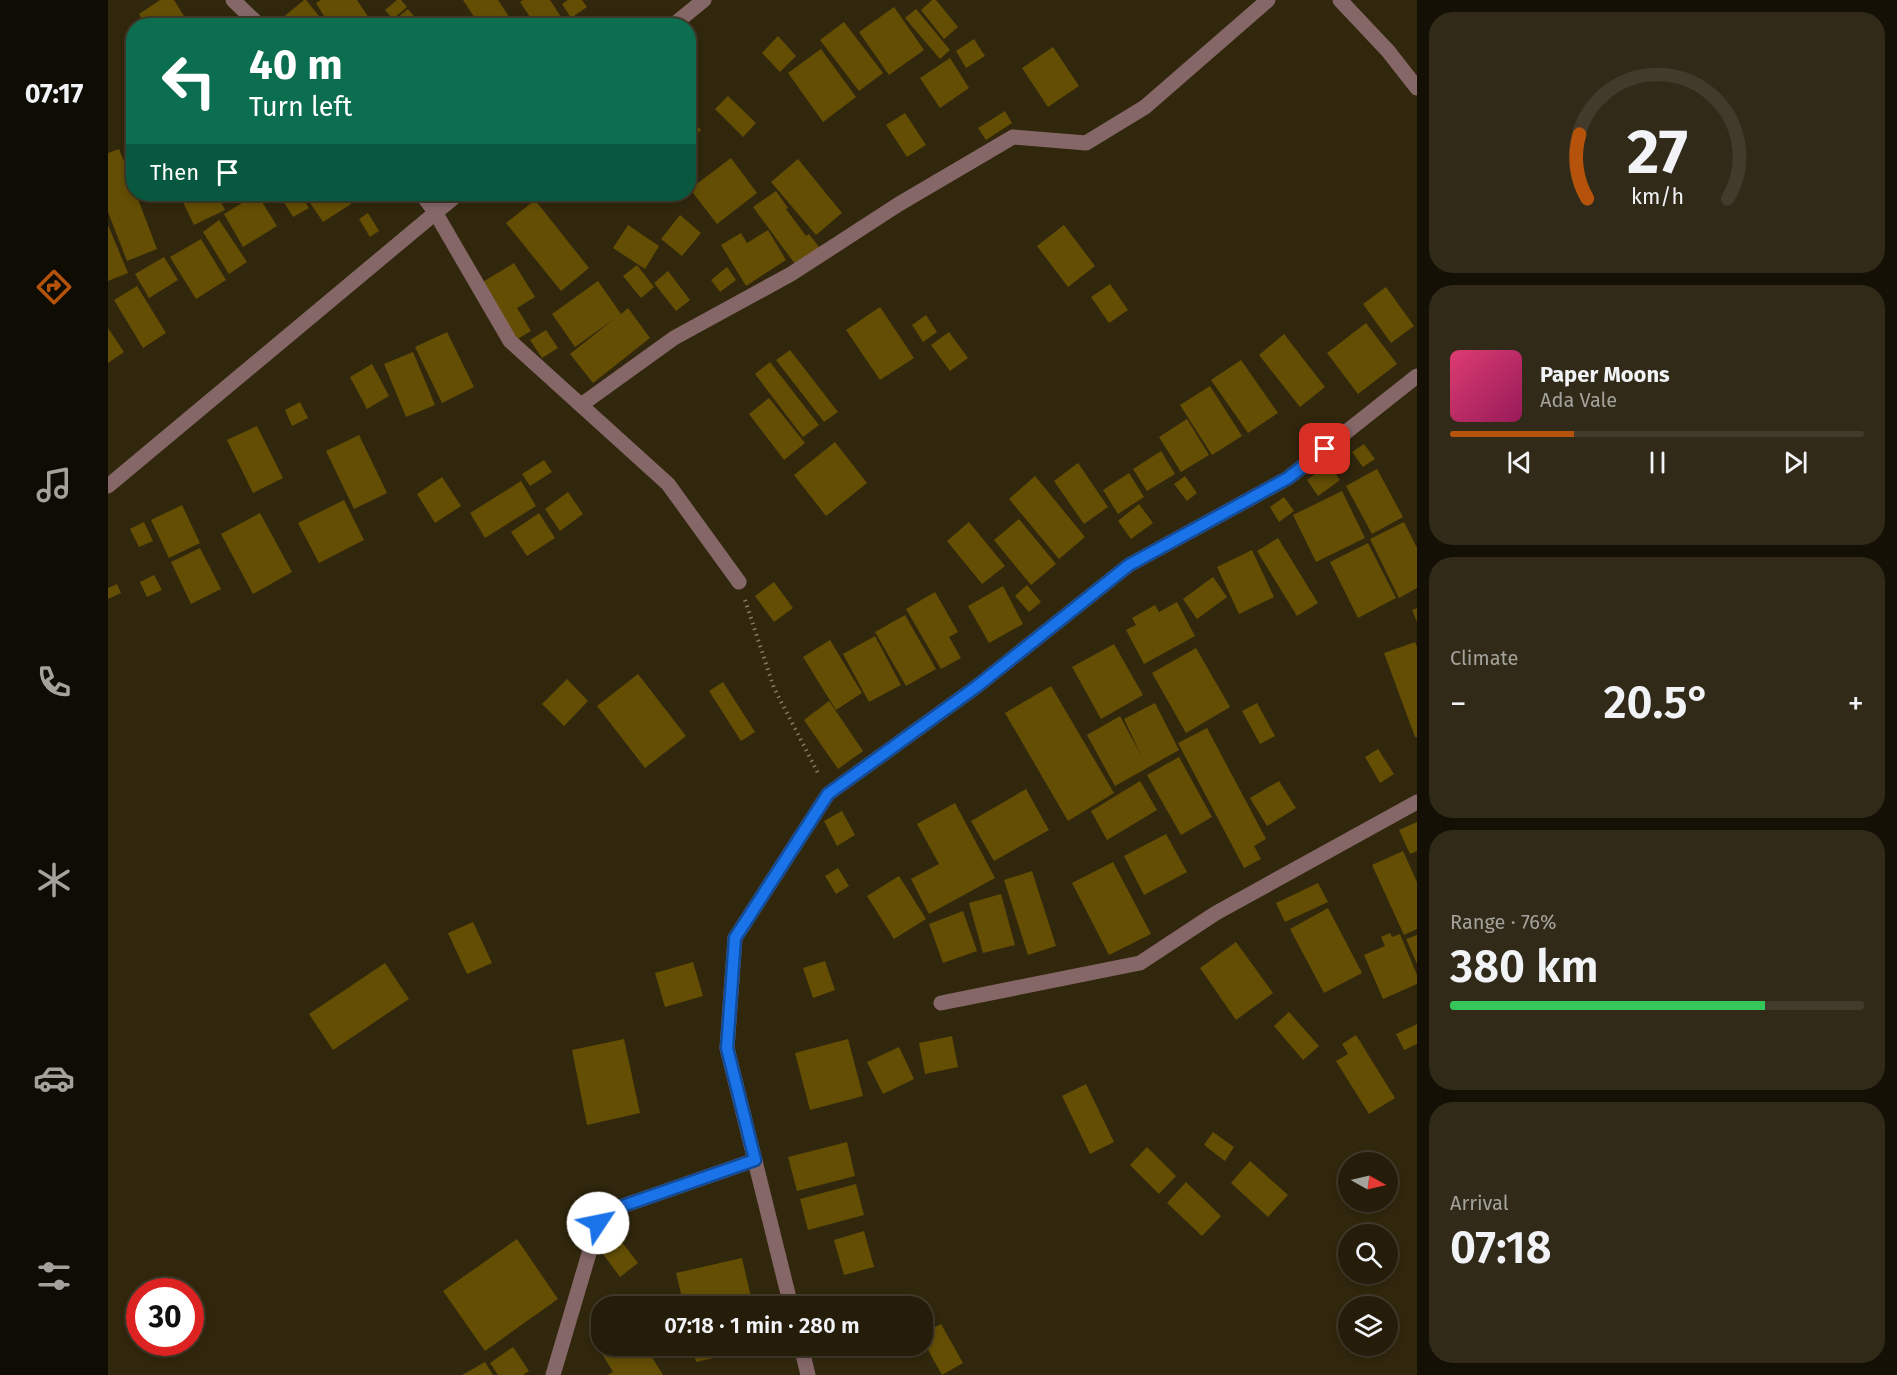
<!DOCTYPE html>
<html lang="en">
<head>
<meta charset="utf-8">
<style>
	:root { --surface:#251d0a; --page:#312a18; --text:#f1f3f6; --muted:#a3a29c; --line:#423b2b; --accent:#b45309 }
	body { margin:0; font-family:"Fira Sans",sans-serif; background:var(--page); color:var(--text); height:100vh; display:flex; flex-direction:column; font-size:22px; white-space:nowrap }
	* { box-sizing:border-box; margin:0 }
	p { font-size:20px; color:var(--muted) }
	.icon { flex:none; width:33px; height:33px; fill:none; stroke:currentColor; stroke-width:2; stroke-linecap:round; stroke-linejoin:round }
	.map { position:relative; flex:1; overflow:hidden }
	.details { display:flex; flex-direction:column; gap:12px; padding:12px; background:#141006; width:480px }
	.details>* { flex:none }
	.banner { position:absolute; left:18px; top:18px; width:570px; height:183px; border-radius:24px; box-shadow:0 3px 9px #0003,0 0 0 2px var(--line); background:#0b6e4f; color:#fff; overflow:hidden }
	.needle { width:39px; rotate:98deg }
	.controls { position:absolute; left:1230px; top:1152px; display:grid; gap:12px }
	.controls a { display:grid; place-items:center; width:60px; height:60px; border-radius:50%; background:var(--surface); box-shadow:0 3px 9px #0003,0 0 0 2px var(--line); font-size:30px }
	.speed { position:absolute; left:18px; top:1278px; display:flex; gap:12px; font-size:30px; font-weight:700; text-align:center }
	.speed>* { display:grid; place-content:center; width:78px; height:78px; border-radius:50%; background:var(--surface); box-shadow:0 3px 9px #0003,0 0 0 2px var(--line); line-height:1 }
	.speed .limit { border:9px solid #d22; background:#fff; color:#111 }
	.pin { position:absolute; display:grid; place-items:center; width:51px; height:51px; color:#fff; margin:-26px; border-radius:12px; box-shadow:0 3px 9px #0006 }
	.me { position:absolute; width:66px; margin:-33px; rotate:56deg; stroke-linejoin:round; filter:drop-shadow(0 0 4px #0008) }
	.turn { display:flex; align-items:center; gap:21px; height:126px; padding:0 24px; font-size:27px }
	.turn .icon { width:78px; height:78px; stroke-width:2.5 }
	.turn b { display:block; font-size:42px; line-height:51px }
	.then { display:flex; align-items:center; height:57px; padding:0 24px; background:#0003; gap:12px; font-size:22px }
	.big { font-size:45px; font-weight:600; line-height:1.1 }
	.details .card { flex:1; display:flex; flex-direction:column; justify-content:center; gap:9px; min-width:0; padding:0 21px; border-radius:24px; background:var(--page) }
	.details .dial { align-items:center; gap:0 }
	.dial svg { height:156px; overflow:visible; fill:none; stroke:var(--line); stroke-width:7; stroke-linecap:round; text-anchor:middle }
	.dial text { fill:var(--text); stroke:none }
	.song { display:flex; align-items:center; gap:18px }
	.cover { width:72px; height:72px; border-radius:9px; background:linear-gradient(135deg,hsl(340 70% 55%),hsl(330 70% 35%)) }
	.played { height:6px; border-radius:3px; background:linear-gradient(90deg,var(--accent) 30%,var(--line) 30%) }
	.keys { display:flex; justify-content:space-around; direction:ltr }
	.heat { display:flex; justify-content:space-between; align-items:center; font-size:33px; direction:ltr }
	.charge { height:9px; border-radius:4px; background:linear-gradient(90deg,#34c759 76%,var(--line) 0) }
	.trip { position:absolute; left:483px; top:1296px; width:342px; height:60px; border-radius:24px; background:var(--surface); box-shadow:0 3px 9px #0003,0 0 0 2px var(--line); font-weight:600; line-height:60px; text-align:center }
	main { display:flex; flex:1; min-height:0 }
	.menu { display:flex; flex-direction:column; width:108px; justify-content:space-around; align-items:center; background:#0f0c04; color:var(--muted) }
	.menu .icon { width:42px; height:42px }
	.menu .current { color:var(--accent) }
	.menu b { font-size:27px; color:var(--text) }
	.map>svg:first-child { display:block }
</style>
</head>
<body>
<main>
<nav class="menu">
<b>07:17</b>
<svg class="icon current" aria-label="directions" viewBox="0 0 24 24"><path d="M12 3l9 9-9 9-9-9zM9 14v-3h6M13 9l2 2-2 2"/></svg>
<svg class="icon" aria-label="music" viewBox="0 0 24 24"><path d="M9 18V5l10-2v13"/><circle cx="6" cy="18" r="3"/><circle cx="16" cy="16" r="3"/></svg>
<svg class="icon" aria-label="phone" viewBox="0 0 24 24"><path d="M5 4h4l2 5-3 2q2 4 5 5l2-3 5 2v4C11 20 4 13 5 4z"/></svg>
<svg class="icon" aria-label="climate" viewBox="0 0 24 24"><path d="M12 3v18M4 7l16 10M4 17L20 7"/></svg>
<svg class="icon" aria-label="car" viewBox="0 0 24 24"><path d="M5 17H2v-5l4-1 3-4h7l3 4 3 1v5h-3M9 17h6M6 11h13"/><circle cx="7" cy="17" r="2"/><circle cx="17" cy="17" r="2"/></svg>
<svg class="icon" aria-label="filters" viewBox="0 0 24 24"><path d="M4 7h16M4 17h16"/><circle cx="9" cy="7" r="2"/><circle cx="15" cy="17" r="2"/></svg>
</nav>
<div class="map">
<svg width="1309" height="1375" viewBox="0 0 1309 1375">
	<rect width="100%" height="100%" fill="#31270d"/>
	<g fill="#634e04">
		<path d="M52,0H66L82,26H38L31,14Z"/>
		<path d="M196,0H198L219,26H168L167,24Z"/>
		<path d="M213,0H249L261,18L250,26H222L208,3Z"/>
		<path d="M289,0H293L299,7L285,19L277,10Z"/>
		<path d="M355,0H390L407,26H372Z"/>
		<path d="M415,0H442L459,26H428L412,2Z"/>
		<path d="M460,0H474L479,7L463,18L454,4Z"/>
		<path d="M824,0H828L850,27L836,39L813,10Z"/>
		<path d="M786,7L816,50L781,75L751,32Z"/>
		<path d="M300,9L310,21L304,26H284L283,23Z"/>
		<path d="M808,9L842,50L832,59L797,18Z"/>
		<path d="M736,22L775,73L751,91L712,40Z"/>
		<path d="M670,36L688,56L672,72L654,53Z"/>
		<path d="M866,39L877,56L858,68L848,51Z"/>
		<path d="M945,47L971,86L940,107L914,68Z"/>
		<path d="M713,49L748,97L715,122L680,73Z"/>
		<path d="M842,58L861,88L832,108L812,78Z"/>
		<path d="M620,96L648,123L635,137L607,109Z"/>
		<path d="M897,111L904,123L878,140L870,128Z"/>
		<path d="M797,113L818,145L799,157L778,125Z"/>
		<path d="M580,118L593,130L580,143Z"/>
		<path d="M11,149L26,186V194H28L49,249L19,261L0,212V153Z"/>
		<path d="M623,158L649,193L609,224L582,189Z"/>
		<path d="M690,159L734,213L708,235L663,182Z"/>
		<path d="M668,191L680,208L678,209L698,236L701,234L714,251L690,268L645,207Z"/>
		<path d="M71,194H109L117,210L86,225Z"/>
		<path d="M149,194L169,226L135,247L116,214Z"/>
		<path d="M171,194H192L201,208L185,217Z"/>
		<path d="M196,194H237L243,204L215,222Z"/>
		<path d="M427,200L481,268L453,291L398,223Z"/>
		<path d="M260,213L271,231L262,237L251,219Z"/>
		<path d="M572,215L593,233L574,256L553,239Z"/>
		<path d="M111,220L139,262L121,274L95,232Z"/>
		<path d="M0,225L20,273L0,281Z"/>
		<path d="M520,225L551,246L537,269L505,248Z"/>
		<path d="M956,225L987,266L960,287L929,246Z"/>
		<path d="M660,230L678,260L638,286L613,245L633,233L639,243Z"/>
		<path d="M93,239L118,280L88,299L62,257Z"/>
		<path d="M56,257L70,280L41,298L27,274Z"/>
		<path d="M406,263L427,297L409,308L423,331L408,340L373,283Z"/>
		<path d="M529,265L546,287L533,298L515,276Z"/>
		<path d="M619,267L628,280L612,292L603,280Z"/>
		<path d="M560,271L582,300L568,311L546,283Z"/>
		<path d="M490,281L513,314L520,308L542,338L485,383L462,354L506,319L467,347L444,314Z"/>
		<path d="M1002,284L1020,310L1001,323L983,297Z"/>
		<path d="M29,286L58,333L35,348L6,300Z"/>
		<path d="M1278,287L1306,326L1283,343L1255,304Z"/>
		<path d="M772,307L806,358L772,380L738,330Z"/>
		<path d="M818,315L829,332L815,342L804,325Z"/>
		<path d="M1258,323L1289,364L1250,394L1219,353Z"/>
		<path d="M0,328L16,352L0,363Z"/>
		<path d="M438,330L450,348L434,358L422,340Z"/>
		<path d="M339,332L366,387L334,403L307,347Z"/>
		<path d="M841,332L860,358L842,371L823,345Z"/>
		<path d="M1176,334L1217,387L1192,407L1151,355Z"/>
		<path d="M682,350L730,412L716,422L668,360Z"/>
		<path d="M305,352L327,405L298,417L276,364Z"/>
		<path d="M1133,360L1170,413L1140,433L1103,380Z"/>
		<path d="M662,362L711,425L695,437L647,374Z"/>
		<path d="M264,364L281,396L259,409L242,377Z"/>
		<path d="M1102,386L1134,436L1104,455L1072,405Z"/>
		<path d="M661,398L697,443L676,460L641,414Z"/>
		<path d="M192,402L200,418L184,426L177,410Z"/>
		<path d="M1079,419L1101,455L1073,472L1051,437Z"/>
		<path d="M149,426L175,478L145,493L119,440Z"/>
		<path d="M251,435L279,493L246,509L218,451Z"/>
		<path d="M727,442L759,483L718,516L686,475Z"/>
		<path d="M1256,444L1267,459L1255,467L1244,452Z"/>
		<path d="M1053,451L1067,474L1039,491L1025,469Z"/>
		<path d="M436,460L444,472L422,486L414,474Z"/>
		<path d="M970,463L1000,507L976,524L946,481Z"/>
		<path d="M1221,464L1232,480L1210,496L1199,480Z"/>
		<path d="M1269,469L1295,517L1264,534L1238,486Z"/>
		<path d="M1021,473L1036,497L1010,514L995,490Z"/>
		<path d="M927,476L977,537L951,559L901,499Z"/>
		<path d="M1077,476L1089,493L1079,501L1066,484Z"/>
		<path d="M334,477L353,506L327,523L309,494Z"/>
		<path d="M413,481L428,506L377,538L362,513Z"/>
		<path d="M1234,491L1257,538L1208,562L1185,515Z"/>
		<path d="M460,492L475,514L452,531L437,509Z"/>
		<path d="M1176,497L1186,511L1171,522L1162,507Z"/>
		<path d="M236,500L256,540L211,563L190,523Z"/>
		<path d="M1031,504L1045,523L1023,539L1010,521Z"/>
		<path d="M74,505L92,543L61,558L43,520Z"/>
		<path d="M152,513L184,572L145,594L113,534Z"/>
		<path d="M431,513L447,538L419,556L403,532Z"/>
		<path d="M911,519L948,564L923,585L886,540Z"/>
		<path d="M36,522L45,541L31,547L22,529Z"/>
		<path d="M861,522L897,566L874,584L839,541Z"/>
		<path d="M1296,522L1309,548V588L1291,598L1262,539Z"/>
		<path d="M1170,538L1210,603L1189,616L1149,551Z"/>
		<path d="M1260,543L1288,598L1250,618L1222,562Z"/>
		<path d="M92,548L113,589L83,604L63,562Z"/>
		<path d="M1144,550L1166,597L1131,614L1109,567Z"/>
		<path d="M46,575L54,590L39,597L32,582Z"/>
		<path d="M1105,577L1119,597L1089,619L1075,599Z"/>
		<path d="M666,582L685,608L666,622L647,596Z"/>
		<path d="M9,584L13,593L0,599V588Z"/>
		<path d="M919,585L933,602L921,612L907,596Z"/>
		<path d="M895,586L915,624L881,643L860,606Z"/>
		<path d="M827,592L850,632L841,637L853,658L833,669L798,609Z"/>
		<path d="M1069,602L1087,636L1036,664L1018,630L1028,625L1024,618L1047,605L1051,612Z"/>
		<path d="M1309,608V622L1304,610Z"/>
		<path d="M797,615L828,669L798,686L767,632Z"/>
		<path d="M767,636L793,685L761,702L735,654Z"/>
		<path d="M722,640L754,693L728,710L695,657Z"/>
		<path d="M1307,642L1309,647V737H1307L1276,653Z"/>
		<path d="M1006,644L1035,695L993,719L964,667Z"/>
		<path d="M1088,648L1122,707L1078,733L1044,673Z"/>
		<path d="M530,674L578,736L537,768L489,706Z"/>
		<path d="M459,679L480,701L456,726L434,704Z"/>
		<path d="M615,682L647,732L633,741L601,691Z"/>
		<path d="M943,686L1006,793L960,821L897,713Z"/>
		<path d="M721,701L755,751L730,769L696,720Z"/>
		<path d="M1047,703L1071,750L1007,786L979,735L1012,716L1034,757L1016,719Z"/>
		<path d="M1149,703L1167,736L1152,744L1134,711Z"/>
		<path d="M1099,728L1158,839L1146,846L1153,859L1136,868L1070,743Z"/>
		<path d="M1270,749L1286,774L1272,783L1257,757Z"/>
		<path d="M1071,757L1104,817L1073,835L1039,775Z"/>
		<path d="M1032,781L1049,810L999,840L983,811Z"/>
		<path d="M1171,781L1188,808L1159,826L1142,798Z"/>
		<path d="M918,789L941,830L886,861L863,821Z"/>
		<path d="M847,803L887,878L821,914L803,879L831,864L809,824Z"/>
		<path d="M734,811L747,835L729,846L716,821Z"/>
		<path d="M1309,822V851L1302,854L1291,830Z"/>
		<path d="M1058,834L1079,872L1036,895L1016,856Z"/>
		<path d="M1295,851L1309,882V929L1296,935L1264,865Z"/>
		<path d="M1005,862L1043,934L1001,955L964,883Z"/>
		<path d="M730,868L741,886L728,894L717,876Z"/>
		<path d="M924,871L948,946L920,955L896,880Z"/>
		<path d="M791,876L818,919L786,939L759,896Z"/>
		<path d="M1210,883L1220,902L1177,922L1168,903Z"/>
		<path d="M893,894L907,945L875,953L861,903Z"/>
		<path d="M1220,908L1254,973L1216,993L1182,929Z"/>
		<path d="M855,911L869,951L835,963L821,924Z"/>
		<path d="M365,922L384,963L359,974L340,933Z"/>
		<path d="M1282,933L1284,937L1292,934L1309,975V984L1275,999L1256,955L1277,946L1273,937Z"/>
		<path d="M1309,935V964L1298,939Z"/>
		<path d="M1128,942L1165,993L1128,1020L1092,968Z"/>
		<path d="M717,961L727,990L705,998L695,968Z"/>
		<path d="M585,962L595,996L557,1007L547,973Z"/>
		<path d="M277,963L301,999L225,1050L201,1014Z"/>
		<path d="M1181,1012L1211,1046L1195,1060L1166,1026Z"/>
		<path d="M1309,1024V1044L1296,1050L1288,1034Z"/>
		<path d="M1248,1035L1287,1098L1261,1114L1228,1061L1240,1054L1234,1044Z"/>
		<path d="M844,1036L850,1067L817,1074L811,1043Z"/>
		<path d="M516,1039L532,1113L479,1125L464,1050Z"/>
		<path d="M740,1039L755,1096L702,1110L687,1053Z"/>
		<path d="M791,1047L806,1079L775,1094L759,1062Z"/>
		<path d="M978,1084L1006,1142L982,1154L954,1096Z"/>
		<path d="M1105,1132L1126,1147L1117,1161L1096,1145Z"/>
		<path d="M739,1142L747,1176L689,1191L680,1157Z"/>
		<path d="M1039,1147L1068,1176L1051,1194L1022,1165Z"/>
		<path d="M1142,1161L1180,1195L1160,1217L1123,1183Z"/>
		<path d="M1078,1182L1113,1216L1094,1236L1059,1203Z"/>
		<path d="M748,1184L756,1215L700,1230L692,1199Z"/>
		<path d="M756,1231L766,1267L736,1275L726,1240Z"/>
		<path d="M409,1239L450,1299L377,1351L335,1291Z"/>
		<path d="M513,1241L530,1263L512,1277L495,1254Z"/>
		<path d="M634,1258L645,1306H576L568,1273Z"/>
		<path d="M833,1324L855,1363L834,1375L814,1339V1334Z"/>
		<path d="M494,1325V1346H537L555,1375H499L505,1372L481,1332Z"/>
		<path d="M584,1346H653L654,1347L588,1362Z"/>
		<path d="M405,1347L421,1371L415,1375H390L382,1363Z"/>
		<path d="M377,1362L385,1375H354Z"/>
	</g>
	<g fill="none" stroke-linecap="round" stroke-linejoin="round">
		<path stroke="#827a65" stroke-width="4" stroke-dasharray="1.5 4.5" stroke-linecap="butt" d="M637,600L666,688L711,775"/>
		<g stroke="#856768" stroke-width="15">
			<path d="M125,0L152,26"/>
			<path d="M1232,0L1280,51L1309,88"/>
			<path d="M564,26L596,0"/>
			<path d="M314,194L327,212L402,341L560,484L631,582"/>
			<path d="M473,405L566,338L683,274L791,204L905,137L978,143L1037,107L1160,0"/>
			<path d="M0,486L350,194"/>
			<path d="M833,1003L1032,963L1108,913L1309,802"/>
			<path d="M683,1306L619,1048L627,938L720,794L868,687L1021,565L1180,478L1309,376"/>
			<path d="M693,1346L700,1375"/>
			<path d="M445,1375L490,1223L503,1210L647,1160"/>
		</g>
	</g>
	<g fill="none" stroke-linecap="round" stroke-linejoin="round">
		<defs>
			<path id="route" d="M490,1223L503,1210L647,1160L619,1048L627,938L720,794L868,687L1021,565L1180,478L1217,449"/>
		</defs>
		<use href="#route" stroke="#114b97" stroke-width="15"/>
		<use href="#route" stroke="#1a73e8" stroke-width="10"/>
	</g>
</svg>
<div class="controls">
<a><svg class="needle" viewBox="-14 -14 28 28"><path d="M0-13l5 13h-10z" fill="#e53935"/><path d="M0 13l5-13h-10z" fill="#a3a29c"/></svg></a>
<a><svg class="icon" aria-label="search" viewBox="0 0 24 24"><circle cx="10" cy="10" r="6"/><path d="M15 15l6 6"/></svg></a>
<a><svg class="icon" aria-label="layers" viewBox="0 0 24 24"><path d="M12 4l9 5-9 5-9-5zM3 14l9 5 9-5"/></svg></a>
</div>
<div class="speed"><div class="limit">30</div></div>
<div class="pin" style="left:1217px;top:449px;background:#d93025"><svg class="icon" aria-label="arrive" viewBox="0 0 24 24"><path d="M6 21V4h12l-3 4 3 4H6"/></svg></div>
<svg class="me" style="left:490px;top:1223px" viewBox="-20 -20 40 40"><circle r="19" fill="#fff"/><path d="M0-13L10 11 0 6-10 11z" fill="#1a73e8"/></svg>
<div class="trip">07:18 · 1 min · 280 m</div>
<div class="banner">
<div class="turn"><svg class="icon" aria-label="left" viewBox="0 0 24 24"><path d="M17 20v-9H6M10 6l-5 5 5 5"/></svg><div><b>40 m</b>Turn left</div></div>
<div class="then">Then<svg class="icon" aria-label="arrive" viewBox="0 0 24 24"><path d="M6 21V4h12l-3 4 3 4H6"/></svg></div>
</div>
</div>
<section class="details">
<div class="card dial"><svg viewBox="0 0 100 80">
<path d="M14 69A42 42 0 1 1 86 69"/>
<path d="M14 69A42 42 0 0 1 10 36" stroke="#b45309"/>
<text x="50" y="56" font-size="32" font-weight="700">27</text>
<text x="50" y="72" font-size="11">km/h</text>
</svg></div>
<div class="card">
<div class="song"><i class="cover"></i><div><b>Paper Moons</b><p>Ada Vale</p></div></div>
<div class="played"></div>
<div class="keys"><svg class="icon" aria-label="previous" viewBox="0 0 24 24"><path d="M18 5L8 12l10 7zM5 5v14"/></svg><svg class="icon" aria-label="pause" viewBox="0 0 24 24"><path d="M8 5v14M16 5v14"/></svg><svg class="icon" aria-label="next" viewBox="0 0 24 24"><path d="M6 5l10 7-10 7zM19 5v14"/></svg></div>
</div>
<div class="card"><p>Climate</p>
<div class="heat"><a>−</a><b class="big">20.5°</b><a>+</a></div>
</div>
<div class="card"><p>Range · 76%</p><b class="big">380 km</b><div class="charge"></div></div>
<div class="card"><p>Arrival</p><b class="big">07:18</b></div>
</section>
</main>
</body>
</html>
